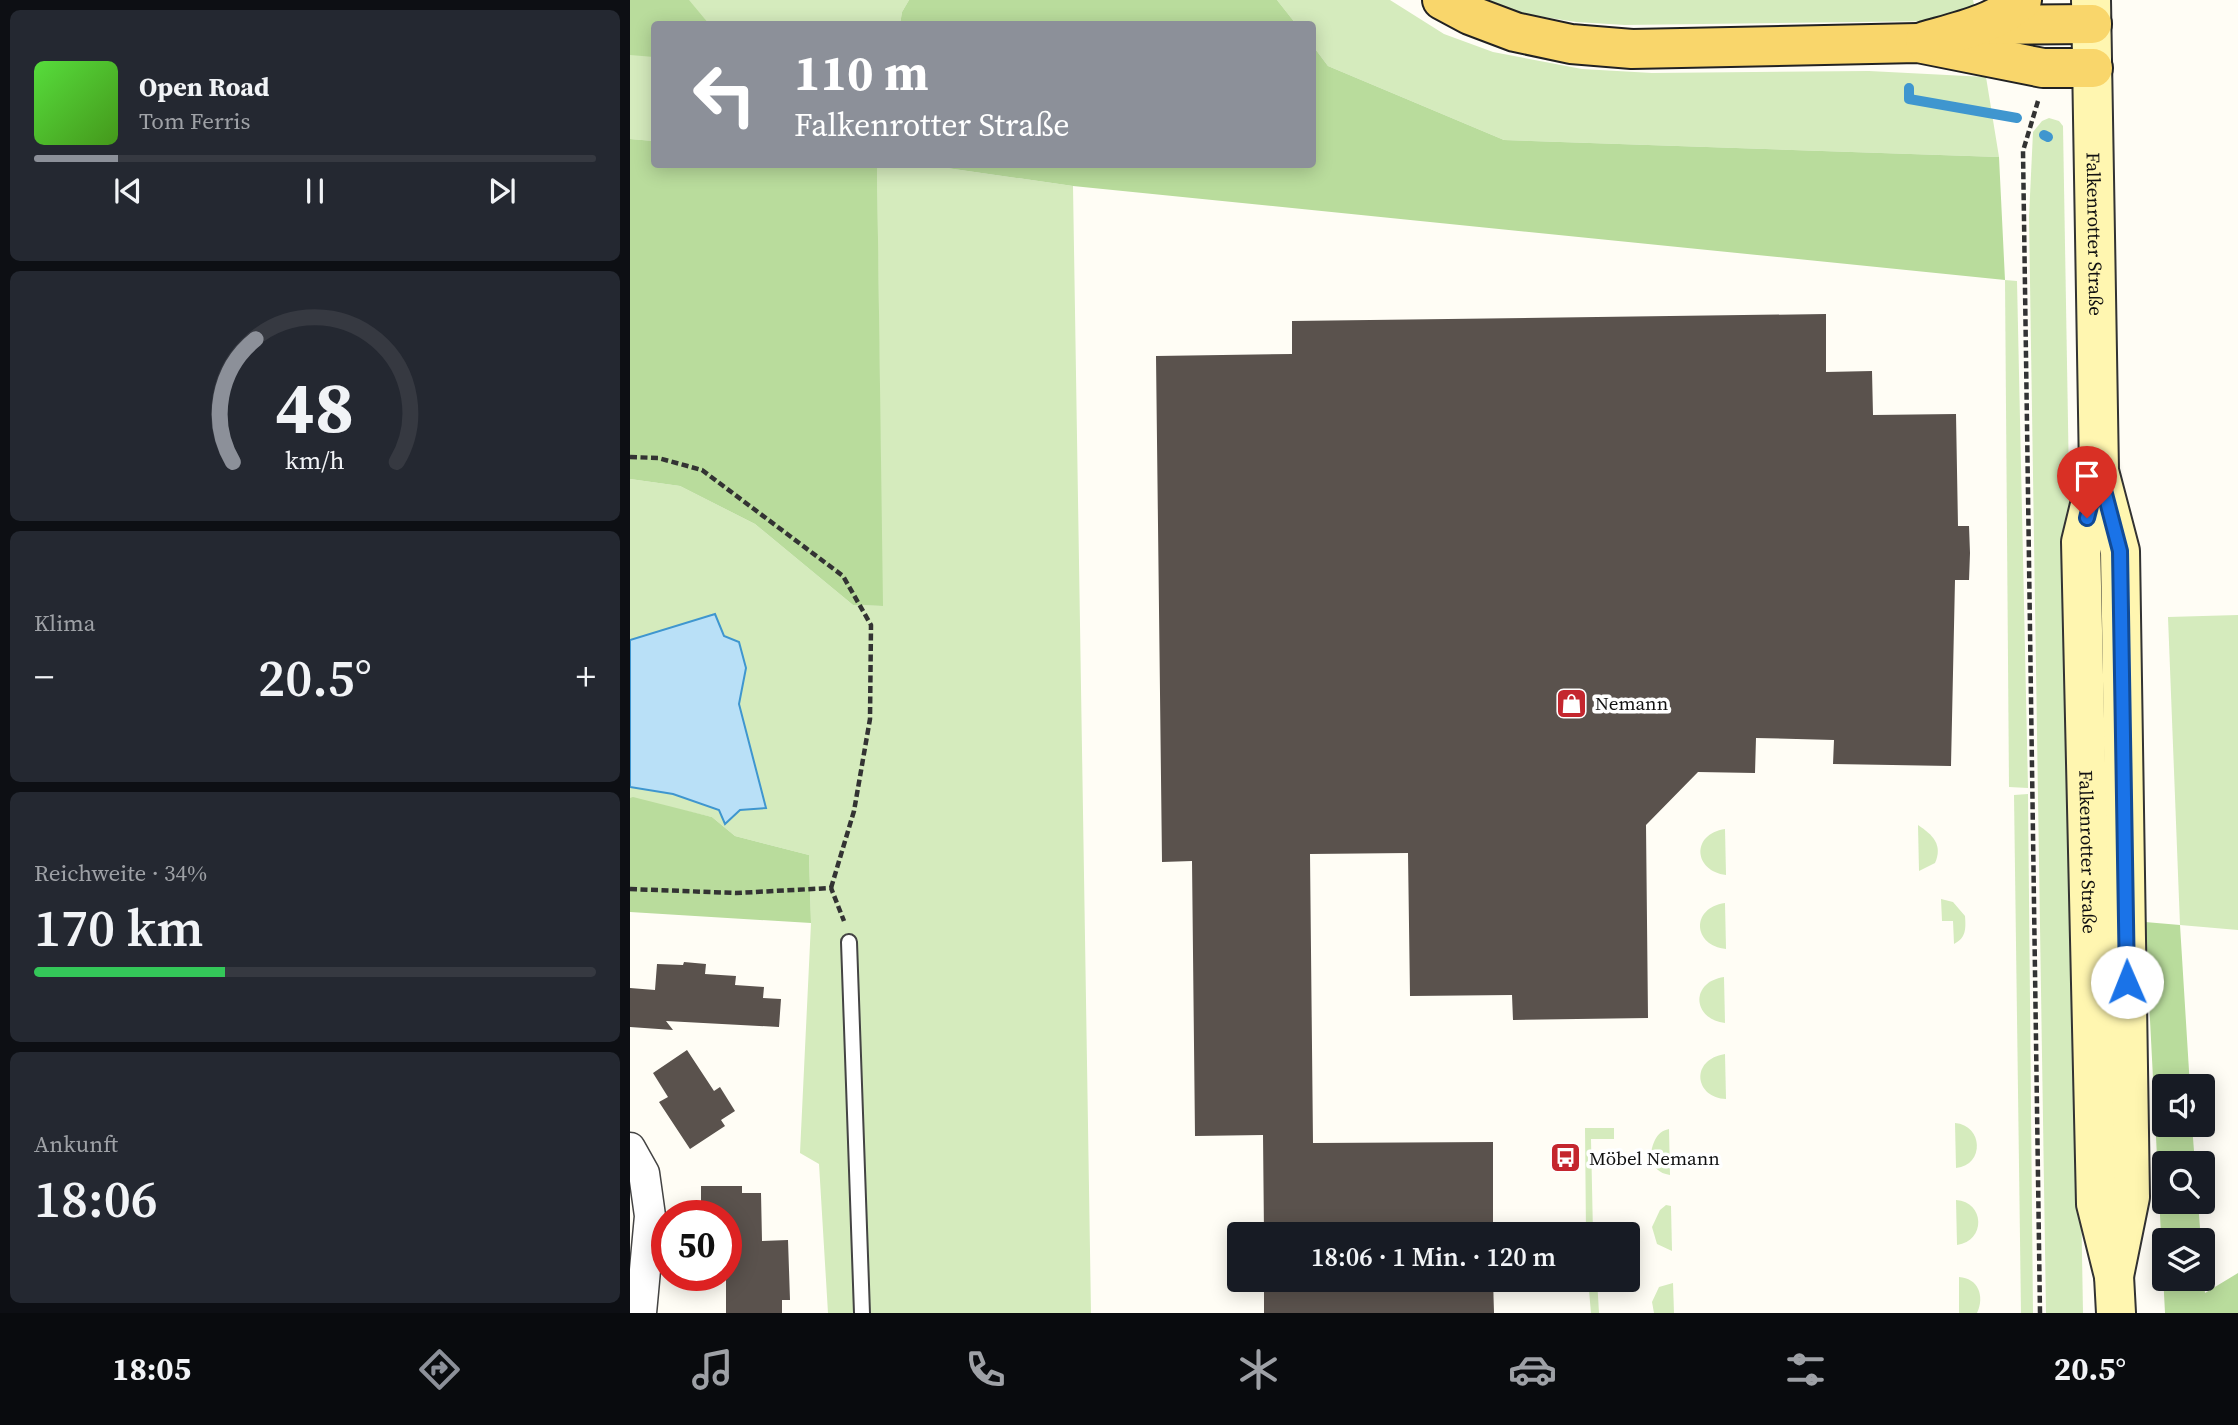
<!DOCTYPE html>
<html lang="de">
<head>
<meta charset="utf-8">
<style>
	:root { --surface:#171b24; --page:#242831; --text:#f1f3f6; --muted:#9ea1a6; --line:#363941; --accent:#8c9099 }
	body { margin:0; font-family:"Source Serif 4",serif; background:var(--page); color:var(--text); height:100vh; display:flex; flex-direction:column; font-size:26px; white-space:nowrap }
	* { box-sizing:border-box; margin:0 }
	p { font-size:23px; color:var(--muted) }
	.icon { flex:none; width:38px; height:38px; fill:none; stroke:currentColor; stroke-width:2; stroke-linecap:round; stroke-linejoin:round }
	.map { position:relative; flex:1; overflow:hidden }
	.details { display:flex; flex-direction:column; gap:10px; padding:10px; background:#0d0f14; width:630px }
	.details>* { flex:none }
	.top-card { position:absolute; left:21px; top:21px; width:665px; height:147px; border-radius:7px; box-shadow:0 4px 18px #0003; background:#8c9099; color:#fff; overflow:hidden }
	.fabs { position:absolute; left:1522px; top:1074px; display:grid; gap:14px }
	.fabs a { display:grid; place-items:center; width:63px; height:63px; border-radius:7px; background:var(--surface); box-shadow:0 4px 18px #0003; font-size:35px }
	.speed { position:absolute; left:21px; top:1200px; display:flex; gap:14px; font-size:35px; font-weight:700; text-align:center }
	.speed>* { display:grid; place-content:center; width:91px; height:91px; border-radius:50%; background:var(--surface); box-shadow:0 4px 18px #0003; line-height:1 }
	.speed .limit { border:10px solid #d22; background:#fff; color:#111 }
	.pin { position:absolute; display:grid; place-items:center; width:60px; height:60px; color:#fff; margin:-72px -30px; border-radius:50% 50% 50% 0; rotate:-45deg; box-shadow:0 0 7px #0007 }
	.pin .icon { rotate:45deg }
	.me { position:absolute; width:77px; margin:-38px; rotate:359deg; stroke-linejoin:round; filter:drop-shadow(0 0 5px #0008) }
	.turn { display:flex; align-items:center; gap:24px; height:147px; padding:0 28px; font-size:32px }
	.turn .icon { width:91px; height:91px; stroke-width:2.5 }
	.turn b { display:block; font-size:49px; line-height:60px }
	.big { font-size:52px; font-weight:600; line-height:1.1 }
	.details .tile { flex:1; display:flex; flex-direction:column; justify-content:center; gap:10px; min-width:0; padding:0 24px; border-radius:10px; background:var(--page) }
	.details .dial { align-items:center; gap:0 }
	.dial svg { height:182px; overflow:visible; fill:none; stroke:var(--line); stroke-width:7; stroke-linecap:round; text-anchor:middle }
	.dial text { fill:var(--text); stroke:none }
	.song { display:flex; align-items:center; gap:21px }
	.cover { width:84px; height:84px; border-radius:10px; background:linear-gradient(135deg,hsl(110 70% 55%),hsl(100 70% 35%)) }
	.played { height:7px; border-radius:4px; background:linear-gradient(90deg,var(--accent) 15%,var(--line) 15%) }
	.keys { display:flex; justify-content:space-around; direction:ltr }
	.heat { display:flex; justify-content:space-between; align-items:center; font-size:38px; direction:ltr }
	.charge { height:10px; border-radius:5px; background:linear-gradient(90deg,#34c759 34%,var(--line) 0) }
	.trip { position:absolute; left:597px; top:1222px; width:413px; height:70px; border-radius:7px; background:var(--surface); box-shadow:0 4px 18px #0003; font-weight:600; line-height:70px; text-align:center }
	.tab-bar { display:flex; height:112px; justify-content:space-around; align-items:center; background:#090b0e; color:var(--muted) }
	.tab-bar .icon { width:49px; height:49px }
	.tab-bar .current { color:var(--accent) }
	.tab-bar b { font-size:32px; color:var(--text) }
	main { display:flex; flex:1; min-height:0 }
	.map>svg:first-child { display:block }
</style>
</head>
<body>
<main>
<section class="details">
<div class="tile">
<div class="song"><i class="cover"></i><div><b>Open Road</b><p>Tom Ferris</p></div></div>
<div class="played"></div>
<div class="keys"><svg class="icon" aria-label="previous" viewBox="0 0 24 24"><path d="M18 5L8 12l10 7zM5 5v14"/></svg><svg class="icon" aria-label="pause" viewBox="0 0 24 24"><path d="M8 5v14M16 5v14"/></svg><svg class="icon" aria-label="next" viewBox="0 0 24 24"><path d="M6 5l10 7-10 7zM19 5v14"/></svg></div>
</div>
<div class="tile dial"><svg viewBox="0 0 100 80">
<path d="M14 69A42 42 0 1 1 86 69"/>
<path d="M14 69A42 42 0 0 1 24 15" stroke="#8c9099"/>
<text x="50" y="56" font-size="32" font-weight="700">48</text>
<text x="50" y="72" font-size="11">km/h</text>
</svg></div>
<div class="tile"><p>Klima</p>
<div class="heat"><a>−</a><b class="big">20.5°</b><a>+</a></div>
</div>
<div class="tile"><p>Reichweite · 34%</p><b class="big">170 km</b><div class="charge"></div></div>
<div class="tile"><p>Ankunft</p><b class="big">18:06</b></div>
</section>
<div class="map">
<svg width="1608" height="1313" viewBox="0 0 1608 1313">
	<rect width="100%" height="100%" fill="#fffdf5"/>
	<g fill="#d5ebbd">
		<path d="M0,0H279L272,12L270,24H24V141L0,139Z"/>
		<path d="M647,0H760L814,34L863,52L952,69L1022,73L1239,71L1356,77L1369,157L874,140L698,66L683,46L682,24H666Z"/>
		<path d="M858,0H1343L1345,9L1307,21L995,25L946,22L894,14Z"/>
		<path d="M1419,118L1429,121L1433,126L1453,1313H1416L1399,217L1403,132L1412,121Z"/>
		<path d="M247,165H296L443,186L461,1313H198L189,1164L170,1153L181,923L179,855L105,836L82,817L0,798V479L50,486L125,524L223,605L252,606Z"/>
		<path d="M1375,280L1387,281L1398,788L1379,787Z"/>
		<path d="M1608,615V930L1550,925L1538,617Z"/>
		<path d="M1398,794L1403,1313H1391L1384,795Z"/>
		<path d="M1288,825C1303,835 1313,845 1305,863L1289,871Z"/>
		<path d="M1095,829L1096,875C1063,871 1061,834 1095,829Z"/>
		<path d="M1311,899L1323,902L1335,916C1336,929 1336,938 1324,944L1323,921H1312Z"/>
		<path d="M1095,903L1096,949C1063,946 1060,908 1095,903Z"/>
		<path d="M1094,977L1095,1023C1062,1019 1060,982 1094,977Z"/>
		<path d="M1095,1054L1096,1099C1065,1098 1059,1060 1095,1054Z"/>
		<path d="M1325,1123C1353,1125 1355,1165 1326,1168Z"/>
		<path d="M955,1128H984V1139H961L963,1234H956Z"/>
		<path d="M1039,1129L1040,1175C1028,1173 1025,1168 1020,1157C1023,1144 1025,1132 1039,1129Z"/>
		<path d="M1326,1200C1355,1202 1356,1241 1327,1245Z"/>
		<path d="M1036,1205L1041,1206L1042,1251L1027,1244L1022,1227L1030,1210Z"/>
		<path d="M1329,1277C1348,1278 1355,1296 1347,1313H1329Z"/>
		<path d="M958,1279H967L969,1313H961Z"/>
		<path d="M1043,1283L1044,1313H1024L1022,1302L1029,1287Z"/>
	</g>
	<g fill="#b9dc9c">
		<path d="M0,0H59L79,24H24V57L0,55Z"/>
		<path d="M279,0H647L666,24H270L272,12Z"/>
		<path d="M683,46L698,66L874,140L1369,157L1375,280L443,186L296,165L682,164Z"/>
		<path d="M0,139L24,141V164L247,165L253,606L223,605L125,524L50,486L0,479Z"/>
		<path d="M3,797L82,817L105,836L179,855L181,923L0,912V798Z"/>
		<path d="M1515,922L1550,925L1560,1087H1535V1125H1562L1565,1164H1535V1202H1568L1571,1241H1535V1279H1573V1273L1575,1293L1608,1273V1313H1535Z"/>
	</g>
	<path fill="#b9e0f7" stroke="#3f96cf" stroke-width="2" d="M85,614L94,636L109,642L116,668L109,704L136,808L110,810L95,824L89,810L43,794L0,787V640Z"/>
	<g fill="none" stroke-linecap="round" stroke-linejoin="round">
		<g stroke="#3f96cf" stroke-width="10">
			<path d="M1279,88V99L1387,118"/>
			<path d="M1414,135L1418,137"/>
		</g>
	</g>
	<g fill="#5a524d">
		<path d="M1196,314V372L1242,371L1243,415L1326,414L1328,526H1339L1340,553L1339,580H1325L1321,766L1203,764L1204,740L1126,738L1125,773L1068,772L1016,825L1018,1018L883,1020L882,995L780,996L778,853L680,854L683,1143L863,1142V1234H634L633,1135L565,1136L562,861L532,862L526,356L662,354V321Z"/>
		<path d="M54,962L76,964L75,974L106,976L105,985L134,987L133,998L151,999L149,1027L36,1021L43,1030L0,1027V988L25,990L27,964L53,965Z"/>
		<path d="M57,1050L84,1091L90,1087L105,1111L91,1120L95,1126L60,1149L29,1102L38,1097L23,1073Z"/>
		<path d="M71,1186H112V1193H131L132,1241L158,1240L160,1300H152V1313H96V1216H71Z"/>
		<path d="M634,1279H863L864,1313H634Z"/>
	</g>
	<g fill="none" stroke-linecap="round" stroke-linejoin="round">
		<defs>
			<path id="service" d="M219,942L232,1313"/>
			<path id="minor" d="M0,1148L14,1173L20,1216L11,1313"/>
			<g id="secondary">
				<path id="s1" d="M1461,0L1469,471L1490,551L1500,1197L1484,1276"/>
				<path id="s2" d="M1467,476L1451,542L1466,1204L1484,1276L1486,1313"/>
			</g>
			<g id="primary">
				<path d="M812,0L840,15L885,32L941,44L1002,49L1288,43L1413,68H1463"/>
				<path d="M1354,25L1462,24"/>
				<path d="M1295,41C1330,31 1365,24 1392,0"/>
			</g>
		</defs>
		<use href="#service" stroke="#444" stroke-width="18"/>
		<use href="#minor" stroke="#444" stroke-width="33"/>
		<use href="#secondary" stroke="#333" stroke-width="42"/>
		<use href="#primary" stroke="#222" stroke-width="42"/>
		<g stroke="#333" stroke-width="4.5" stroke-dasharray="7 3.5" stroke-linecap="butt">
			<path d="M1408,101L1393,151L1410,1313"/>
			<path d="M0,457L28,458L72,470L213,576L241,625L240,719L224,811L201,888"/>
			<path d="M0,889L106,893L201,888L214,921"/>
		</g>
		<use href="#service" stroke="#fff" stroke-width="14"/>
		<use href="#minor" stroke="#fff" stroke-width="30"/>
		<use href="#secondary" stroke="#fff6b0" stroke-width="38"/>
		<use href="#primary" stroke="#f9d66b" stroke-width="38"/>
	</g>
	<g fill="none" stroke-linecap="round" stroke-linejoin="round">
		<defs>
			<path id="route" d="M1457,518L1469,471L1490,551L1497,982"/>
		</defs>
		<use href="#route" stroke="#114b97" stroke-width="18"/>
		<use href="#route" stroke="#1a73e8" stroke-width="12"/>
	</g>
	<defs>
		<symbol id="shop-square" viewBox="-11 -11 22 22"><rect x="-9" y="-9" width="18" height="18" rx="4" fill="#c4262e" stroke="#fff"/><path d="M-5-2.5h2.3a2.7 3.5 0 0 1 5.4 0H5L5.5 6h-11ZM-1.5-2.5h3a1.5 2.3 0 0 0-3 0Z" fill="#fff"/></symbol>
		<symbol id="bus-square" viewBox="-11 -11 22 22"><rect x="-9" y="-9" width="18" height="18" rx="4" fill="#c4262e" stroke="#fff"/><path d="M-5-6H5V4H4V6H2V4H-2V6H-4V4H-5ZM-3.5-4V0h7V-4ZM-3.5 1.2v1.5H-2V1.2ZM2 1.2v1.5H3.5V1.2Z" fill="#fff"/></symbol>
	</defs>
	<g fill-rule="evenodd">
		<use href="#shop-square" x="924" y="686" width="35" height="35"/>
		<use href="#bus-square" x="918" y="1140" width="35" height="35"/>
	</g>
	<g text-anchor="middle" stroke-width="7" stroke-linejoin="round" paint-order="stroke">
		<g font-size="19" fill="#111" stroke="#fff">
			<text dy="7" stroke="none"><textPath href="#s1" startOffset="234">Falkenrotter Straße</textPath></text>
			<text dy="7" stroke="none"><textPath href="#s2" startOffset="378">Falkenrotter Straße</textPath></text>
		</g>
		<g font-size="19" fill="#111" stroke="#fff" text-anchor="start">
			<text x="965" y="710">Nemann</text>
			<text x="959" y="1165">Möbel Nemann</text>
		</g>
	</g>
</svg>
<div class="fabs">
<a><svg class="icon" aria-label="sound" viewBox="0 0 24 24"><path d="M4 9h4l5-4v14l-5-4H4zM17 9q2 3 0 6"/></svg></a>
<a><svg class="icon" aria-label="search" viewBox="0 0 24 24"><circle cx="10" cy="10" r="6"/><path d="M15 15l6 6"/></svg></a>
<a><svg class="icon" aria-label="layers" viewBox="0 0 24 24"><path d="M12 4l9 5-9 5-9-5zM3 14l9 5 9-5"/></svg></a>
</div>
<div class="speed"><div class="limit">50</div></div>
<div class="pin" style="left:1457px;top:518px;background:#d93025"><svg class="icon" aria-label="arrive" viewBox="0 0 24 24"><path d="M6 21V4h12l-3 4 3 4H6"/></svg></div>
<svg class="me" style="left:1497px;top:982px" viewBox="-20 -20 40 40"><circle r="19" fill="#fff"/><path d="M0-13L10 11 0 6-10 11z" fill="#1a73e8"/></svg>
<div class="trip">18:06 · 1 Min. · 120 m</div>
<div class="top-card">
<div class="turn"><svg class="icon" aria-label="left" viewBox="0 0 24 24"><path d="M17 20v-9H6M10 6l-5 5 5 5"/></svg><div><b>110 m</b>Falkenrotter Straße</div></div>
</div>
</div>
</main>
<nav class="tab-bar">
<b>18:05</b>
<svg class="icon current" aria-label="directions" viewBox="0 0 24 24"><path d="M12 3l9 9-9 9-9-9zM9 14v-3h6M13 9l2 2-2 2"/></svg>
<svg class="icon" aria-label="music" viewBox="0 0 24 24"><path d="M9 18V5l10-2v13"/><circle cx="6" cy="18" r="3"/><circle cx="16" cy="16" r="3"/></svg>
<svg class="icon" aria-label="phone" viewBox="0 0 24 24"><path d="M5 4h4l2 5-3 2q2 4 5 5l2-3 5 2v4C11 20 4 13 5 4z"/></svg>
<svg class="icon" aria-label="climate" viewBox="0 0 24 24"><path d="M12 3v18M4 7l16 10M4 17L20 7"/></svg>
<svg class="icon" aria-label="car" viewBox="0 0 24 24"><path d="M5 17H2v-5l4-1 3-4h7l3 4 3 1v5h-3M9 17h6M6 11h13"/><circle cx="7" cy="17" r="2"/><circle cx="17" cy="17" r="2"/></svg>
<svg class="icon" aria-label="filters" viewBox="0 0 24 24"><path d="M4 7h16M4 17h16"/><circle cx="9" cy="7" r="2"/><circle cx="15" cy="17" r="2"/></svg>
<b>20.5°</b>
</nav>
</body>
</html>
